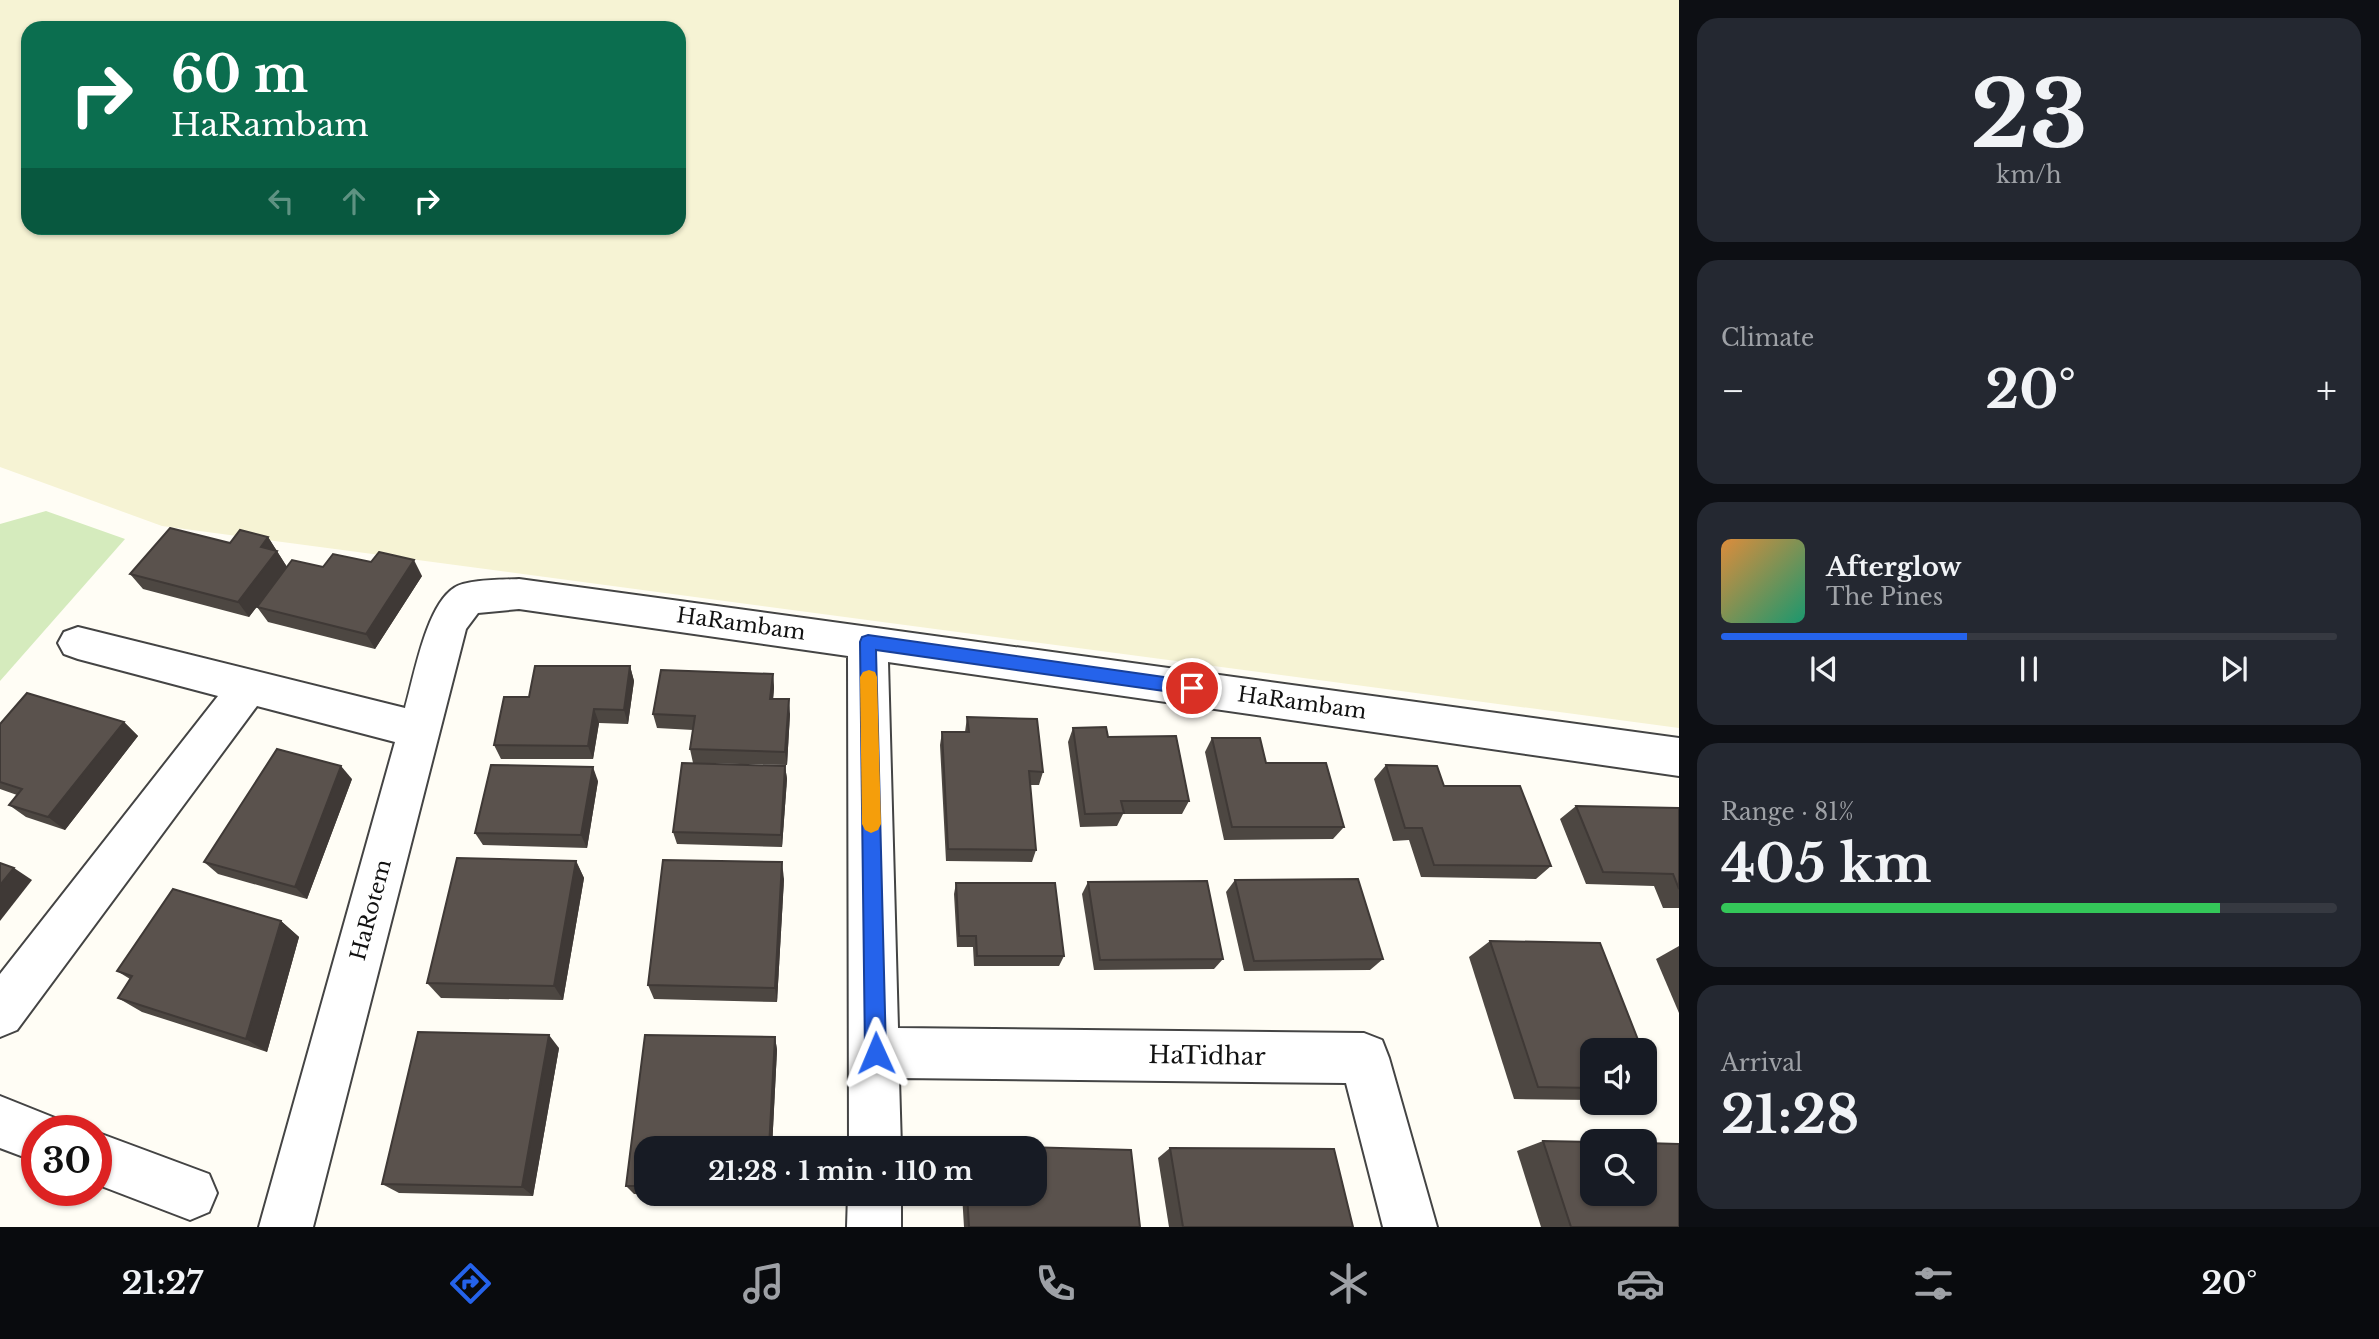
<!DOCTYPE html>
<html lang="en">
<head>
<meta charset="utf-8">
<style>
	:root { --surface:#171b24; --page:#242831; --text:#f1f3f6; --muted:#9ea1a6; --line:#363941; --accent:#2563eb }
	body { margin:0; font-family:"Libre Baskerville",serif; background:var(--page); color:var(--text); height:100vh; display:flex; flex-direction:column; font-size:26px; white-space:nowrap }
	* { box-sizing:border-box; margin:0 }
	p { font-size:23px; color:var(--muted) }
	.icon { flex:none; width:38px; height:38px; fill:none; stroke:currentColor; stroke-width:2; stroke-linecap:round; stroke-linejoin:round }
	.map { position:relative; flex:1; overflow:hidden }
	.details { display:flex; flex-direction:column; gap:18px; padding:18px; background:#0d0f14; width:700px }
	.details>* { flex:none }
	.hud { position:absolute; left:21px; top:21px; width:665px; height:214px; border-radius:21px; box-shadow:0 2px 5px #0004; background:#0b6e4f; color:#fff; overflow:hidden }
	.fabs { position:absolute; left:1580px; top:1038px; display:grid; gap:14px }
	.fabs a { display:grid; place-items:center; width:77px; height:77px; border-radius:14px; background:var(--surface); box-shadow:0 2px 5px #0004; font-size:35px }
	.speed { position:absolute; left:21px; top:1115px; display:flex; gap:14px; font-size:35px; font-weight:700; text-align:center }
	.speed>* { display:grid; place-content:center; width:91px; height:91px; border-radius:50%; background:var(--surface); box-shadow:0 2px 5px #0004; line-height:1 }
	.speed .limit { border:10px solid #d22; background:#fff; color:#111 }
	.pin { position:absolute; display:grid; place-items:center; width:60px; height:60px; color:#fff; margin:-30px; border:4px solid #fff; border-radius:50%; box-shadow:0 2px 7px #0007 }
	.me { position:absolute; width:77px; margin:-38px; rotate:359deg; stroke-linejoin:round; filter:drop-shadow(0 0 5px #0008) }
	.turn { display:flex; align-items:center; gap:24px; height:147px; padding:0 35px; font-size:32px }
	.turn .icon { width:91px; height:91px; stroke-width:2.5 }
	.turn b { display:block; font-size:49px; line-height:60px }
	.lanes { display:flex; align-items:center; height:66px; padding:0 35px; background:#0003; justify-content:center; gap:35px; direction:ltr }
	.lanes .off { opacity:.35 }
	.big { font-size:52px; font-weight:700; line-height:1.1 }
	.details .tile { flex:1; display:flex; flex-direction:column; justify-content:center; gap:10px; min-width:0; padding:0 24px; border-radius:21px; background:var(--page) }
	.details .dial { align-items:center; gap:0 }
	.dial b { font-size:91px; line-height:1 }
	.song { display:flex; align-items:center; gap:21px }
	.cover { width:84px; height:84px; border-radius:10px; background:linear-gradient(135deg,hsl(30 70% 55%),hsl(160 70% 35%)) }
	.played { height:7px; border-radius:4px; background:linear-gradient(90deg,var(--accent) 40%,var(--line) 40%) }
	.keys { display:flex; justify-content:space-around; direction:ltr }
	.heat { display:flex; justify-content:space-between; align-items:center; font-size:38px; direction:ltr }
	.charge { height:10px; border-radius:5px; background:linear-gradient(90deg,#34c759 81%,var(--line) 0) }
	.trip { position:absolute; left:634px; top:1136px; width:413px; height:70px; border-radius:21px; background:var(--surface); box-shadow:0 2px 5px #0004; font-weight:700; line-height:70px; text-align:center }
	.menu { display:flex; height:112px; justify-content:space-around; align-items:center; background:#090b0e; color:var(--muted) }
	.menu .icon { width:49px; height:49px }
	.menu .current { color:var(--accent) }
	.menu b { font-size:32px; color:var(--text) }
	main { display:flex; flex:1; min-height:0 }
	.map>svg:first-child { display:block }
</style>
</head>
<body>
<main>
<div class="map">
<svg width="1679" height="1227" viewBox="0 0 1679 1227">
	<rect width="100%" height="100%" fill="#fffdf5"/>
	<path fill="#f6f3d4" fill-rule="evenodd" d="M0,0H1679V728L162,526L0,467ZM28,28H679V228H28Z"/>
	<path fill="#d5ebbd" d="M46,511L125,539L0,681V524Z"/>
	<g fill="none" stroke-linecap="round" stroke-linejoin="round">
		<defs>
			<g id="street">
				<path d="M519,579L1679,738V776L888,662L898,1028L1364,1033L1382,1040L1389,1058L1437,1227H1383L1346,1083L899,1078L901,1148H849L848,656L519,609L478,613L466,629L313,1227H259L395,742L257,706L17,1030L0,1037V974L218,696L78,659L64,654L58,643L64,632L78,627L405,708C414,677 426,606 454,588C467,579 503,580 519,579Z"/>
				<path d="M0,1096L55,1118L61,1130H37V1162L0,1148Z"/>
				<path d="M96,1132L209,1174L217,1193L209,1212L190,1220L96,1184Z"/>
				<path d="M848,1194H901V1227H847Z"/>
			</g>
		</defs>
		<use href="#street" stroke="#444" stroke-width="4"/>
		<use href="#street" fill="#fff" fill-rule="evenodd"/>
	</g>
	<g fill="#4d4742">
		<path d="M268,537L287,567H323L422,576L375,649L268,622L257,607L280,576L249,617L143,589L130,574L230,543Z"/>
		<path d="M630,666L634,681L628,724L599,723L593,759H501L494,745L529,697Z"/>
		<path d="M773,674L774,688L773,699L790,714L787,765L693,763L690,749L693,730L657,728L653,714Z"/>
		<path d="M967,717L1043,772L1039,785H1030L1036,850L1032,862L946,861L940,745L942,732H965Z"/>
		<path d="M124,722L138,736L65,830L26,817L9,805L17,795L0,789V724Z"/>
		<path d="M1073,728L1108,737L1189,801L1182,814H1123L1117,826L1080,827L1068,742Z"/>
		<path d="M1212,738L1266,763L1344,827L1333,839L1224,840L1205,752Z"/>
		<path d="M1386,765L1444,786L1551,866L1536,879L1421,877L1409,840L1393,841L1374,779Z"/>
		<path d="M785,766L787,779L782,847L677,844L673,832Z"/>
		<path d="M352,779L307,899L218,874L204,862Z"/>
		<path d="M598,781L587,848L483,845L475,833Z"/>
		<path d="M1576,806L1679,808V908H1663L1654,886L1586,884L1560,819Z"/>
		<path d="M576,861L584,878L563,1000L441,998L427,983Z"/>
		<path d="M784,879L777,1002L654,999L648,985Z"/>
		<path d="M1235,880L1383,959L1370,970L1244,971L1226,892Z"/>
		<path d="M1088,882L1223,959L1214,969L1094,970L1082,894Z"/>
		<path d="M956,883L1064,956L1059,966H974L973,947H957L954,894Z"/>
		<path d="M281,921L299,937L267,1052L142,1012L118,998L130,979L117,971Z"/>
		<path d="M1490,941L1592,1050V1100L1514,1099L1469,957Z"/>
		<path d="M1679,946V1013L1656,959Z"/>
		<path d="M645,1035L775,1037L777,1050L772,1148H646V1194H770L769,1198L634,1194L626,1186Z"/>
		<path d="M559,1048L533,1196L399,1193L382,1184Z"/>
		<path d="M1543,1141L1679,1227H1541L1517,1151Z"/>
		<path d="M993,1146L1131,1150L1140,1227H964L962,1194H1034V1148H992Z"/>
		<path d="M1170,1148L1353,1227H1169L1158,1158Z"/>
	</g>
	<g fill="#3f3936">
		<path d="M268,537L287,567L249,617L238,602L261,547Z"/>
		<path d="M414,560L422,576L375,649L366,634Z"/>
		<path d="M630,666L634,681L628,724L624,710Z"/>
		<path d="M773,674L774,688L772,713L770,699Z"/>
		<path d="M789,699L790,714L787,765L785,752Z"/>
		<path d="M594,709L599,723L593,759L588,746Z"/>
		<path d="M124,722L138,736L65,830L48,817Z"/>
		<path d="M341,766L352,779L307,899L295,887Z"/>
		<path d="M785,766L787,779L782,847L781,835Z"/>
		<path d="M593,767L598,781L587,848L581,835Z"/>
		<path d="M576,861L584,878L563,1000L554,986Z"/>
		<path d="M782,862L784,879L777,1002L775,988Z"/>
		<path d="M14,868L32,880L0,921V885Z"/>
		<path d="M281,921L299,937L267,1052L246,1039Z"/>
		<path d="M549,1035L559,1048L533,1196L522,1187Z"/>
		<path d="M775,1037L777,1050L772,1148H769Z"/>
	</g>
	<g fill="#5a524d" stroke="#3f3936" stroke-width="2">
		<path d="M170,528L230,543L240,530L268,537L261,547L277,551L238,602L130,574Z"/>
		<path d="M379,552L414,560L366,634L257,607L292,560L323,567L333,554L371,562Z"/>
		<path d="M535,666H630L624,710L594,709L588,746L494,745L504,697H529Z"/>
		<path d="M661,670L773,674L770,699H789L785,752L690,749L695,716L653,714Z"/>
		<path d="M27,693L124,722L48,817L9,805L22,789L0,782V724Z"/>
		<path d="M967,717L1037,719L1043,772L1029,771L1036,850L948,849L942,732H969Z"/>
		<path d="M1106,727L1108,737L1176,736L1189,801H1121L1124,813L1085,814L1073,728Z"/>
		<path d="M1212,738H1260L1266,763H1326L1344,827H1232Z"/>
		<path d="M277,749L341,766L295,887L204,862Z"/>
		<path d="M682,763L785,766L781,835L673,832Z"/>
		<path d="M491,765L593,767L581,835L475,833Z"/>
		<path d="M1386,765L1437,766L1444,786H1520L1551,866L1434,865L1422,828H1405Z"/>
		<path d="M1576,806L1679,808V889L1673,874L1603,872Z"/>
		<path d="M457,858L576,861L554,986L427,983Z"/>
		<path d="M663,860L782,862L775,988L648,985Z"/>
		<path d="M0,863L14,868L0,885Z"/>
		<path d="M1358,879L1383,959L1254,961L1235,880Z"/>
		<path d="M1207,881L1223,959L1100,960L1088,882Z"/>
		<path d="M956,883H1055L1064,956H977L976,936H959Z"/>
		<path d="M173,889L281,921L246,1039L118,998L132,976L117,971Z"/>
		<path d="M1490,941L1600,943L1642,1050H1592V1088L1538,1087Z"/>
		<path d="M418,1032L549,1035L522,1187L382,1184Z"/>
		<path d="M645,1035L775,1037L769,1148H646V1186H626Z"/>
		<path d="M1645,1057L1649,1067H1645Z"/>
		<path d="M1543,1141L1592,1142V1194H1645V1143L1679,1144V1227H1571Z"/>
		<path d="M993,1146L1131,1150L1140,1227H969L967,1194H1034V1148H993Z"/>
		<path d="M1170,1148L1334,1149L1353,1227H1183Z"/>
	</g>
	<path fill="#2563eb" stroke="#184099" stroke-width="2" d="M868,635L1192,681L1198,683L1201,688L1198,693L1192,695L876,650L886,1053L883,1060L876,1063L868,1060L865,1053L860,642L862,637Z"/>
	<path fill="#f59e0b" d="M869,670L875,672L877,677L881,824L878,830L871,833L865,830L862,824L860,677L863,672Z"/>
	<g text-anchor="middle" stroke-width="7" stroke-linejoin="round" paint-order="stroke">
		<g font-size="21" fill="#111" stroke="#fff">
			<text transform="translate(741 624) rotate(8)" y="7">HaRambam</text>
			<text transform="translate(1302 703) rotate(8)" y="7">HaRambam</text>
			<text transform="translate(371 910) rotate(-75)" y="7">HaRotem</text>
		</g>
		<g font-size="24" fill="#111" stroke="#fff">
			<text transform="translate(1207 1056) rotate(1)" y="8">HaTidhar</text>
		</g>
	</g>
</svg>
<div class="fabs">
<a><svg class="icon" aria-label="sound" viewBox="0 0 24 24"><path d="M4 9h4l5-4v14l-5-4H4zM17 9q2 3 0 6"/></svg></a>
<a><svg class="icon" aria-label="search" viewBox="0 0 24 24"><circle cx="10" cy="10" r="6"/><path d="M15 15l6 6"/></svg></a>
</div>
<div class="speed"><div class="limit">30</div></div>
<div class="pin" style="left:1192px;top:688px;background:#d93025"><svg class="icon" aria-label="arrive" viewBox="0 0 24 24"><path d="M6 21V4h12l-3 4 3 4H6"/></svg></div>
<svg class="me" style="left:876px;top:1053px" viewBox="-20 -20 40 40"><path d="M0-17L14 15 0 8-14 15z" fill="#2563eb" stroke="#fff" stroke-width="4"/></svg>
<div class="trip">21:28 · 1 min · 110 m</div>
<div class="hud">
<div class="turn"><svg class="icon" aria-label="right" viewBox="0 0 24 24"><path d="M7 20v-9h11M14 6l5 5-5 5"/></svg><div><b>60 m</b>HaRambam</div></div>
<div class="lanes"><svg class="icon off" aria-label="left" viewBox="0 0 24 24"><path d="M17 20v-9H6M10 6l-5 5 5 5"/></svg><svg class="icon off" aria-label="ahead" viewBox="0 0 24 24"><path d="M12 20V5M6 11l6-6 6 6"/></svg><svg class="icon" aria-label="right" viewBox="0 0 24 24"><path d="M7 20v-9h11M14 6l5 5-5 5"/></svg></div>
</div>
</div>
<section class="details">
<div class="tile dial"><b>23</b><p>km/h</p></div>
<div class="tile"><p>Climate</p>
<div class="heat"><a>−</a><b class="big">20°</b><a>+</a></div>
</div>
<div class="tile">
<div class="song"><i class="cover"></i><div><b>Afterglow</b><p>The Pines</p></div></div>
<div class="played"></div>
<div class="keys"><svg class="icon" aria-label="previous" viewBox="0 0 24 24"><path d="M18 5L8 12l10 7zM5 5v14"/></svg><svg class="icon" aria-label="pause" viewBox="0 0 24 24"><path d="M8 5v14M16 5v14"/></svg><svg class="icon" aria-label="next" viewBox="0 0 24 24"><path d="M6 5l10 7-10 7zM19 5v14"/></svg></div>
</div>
<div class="tile"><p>Range · 81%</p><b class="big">405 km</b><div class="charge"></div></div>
<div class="tile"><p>Arrival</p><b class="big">21:28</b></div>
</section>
</main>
<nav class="menu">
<b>21:27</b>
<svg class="icon current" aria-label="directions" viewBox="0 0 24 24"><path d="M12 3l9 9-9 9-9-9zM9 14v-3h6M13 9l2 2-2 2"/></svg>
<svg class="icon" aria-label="music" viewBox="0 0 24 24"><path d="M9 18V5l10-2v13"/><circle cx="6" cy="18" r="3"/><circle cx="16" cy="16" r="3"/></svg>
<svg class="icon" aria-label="phone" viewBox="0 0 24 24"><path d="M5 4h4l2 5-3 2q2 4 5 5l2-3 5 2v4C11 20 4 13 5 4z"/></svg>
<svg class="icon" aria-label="climate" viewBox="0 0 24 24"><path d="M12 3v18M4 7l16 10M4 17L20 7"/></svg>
<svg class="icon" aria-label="car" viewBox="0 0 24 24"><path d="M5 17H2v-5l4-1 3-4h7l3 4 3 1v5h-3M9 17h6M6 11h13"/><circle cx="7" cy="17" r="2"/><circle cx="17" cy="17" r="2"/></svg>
<svg class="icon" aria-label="filters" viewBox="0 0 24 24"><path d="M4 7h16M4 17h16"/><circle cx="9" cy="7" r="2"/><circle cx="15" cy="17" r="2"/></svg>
<b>20°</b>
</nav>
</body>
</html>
